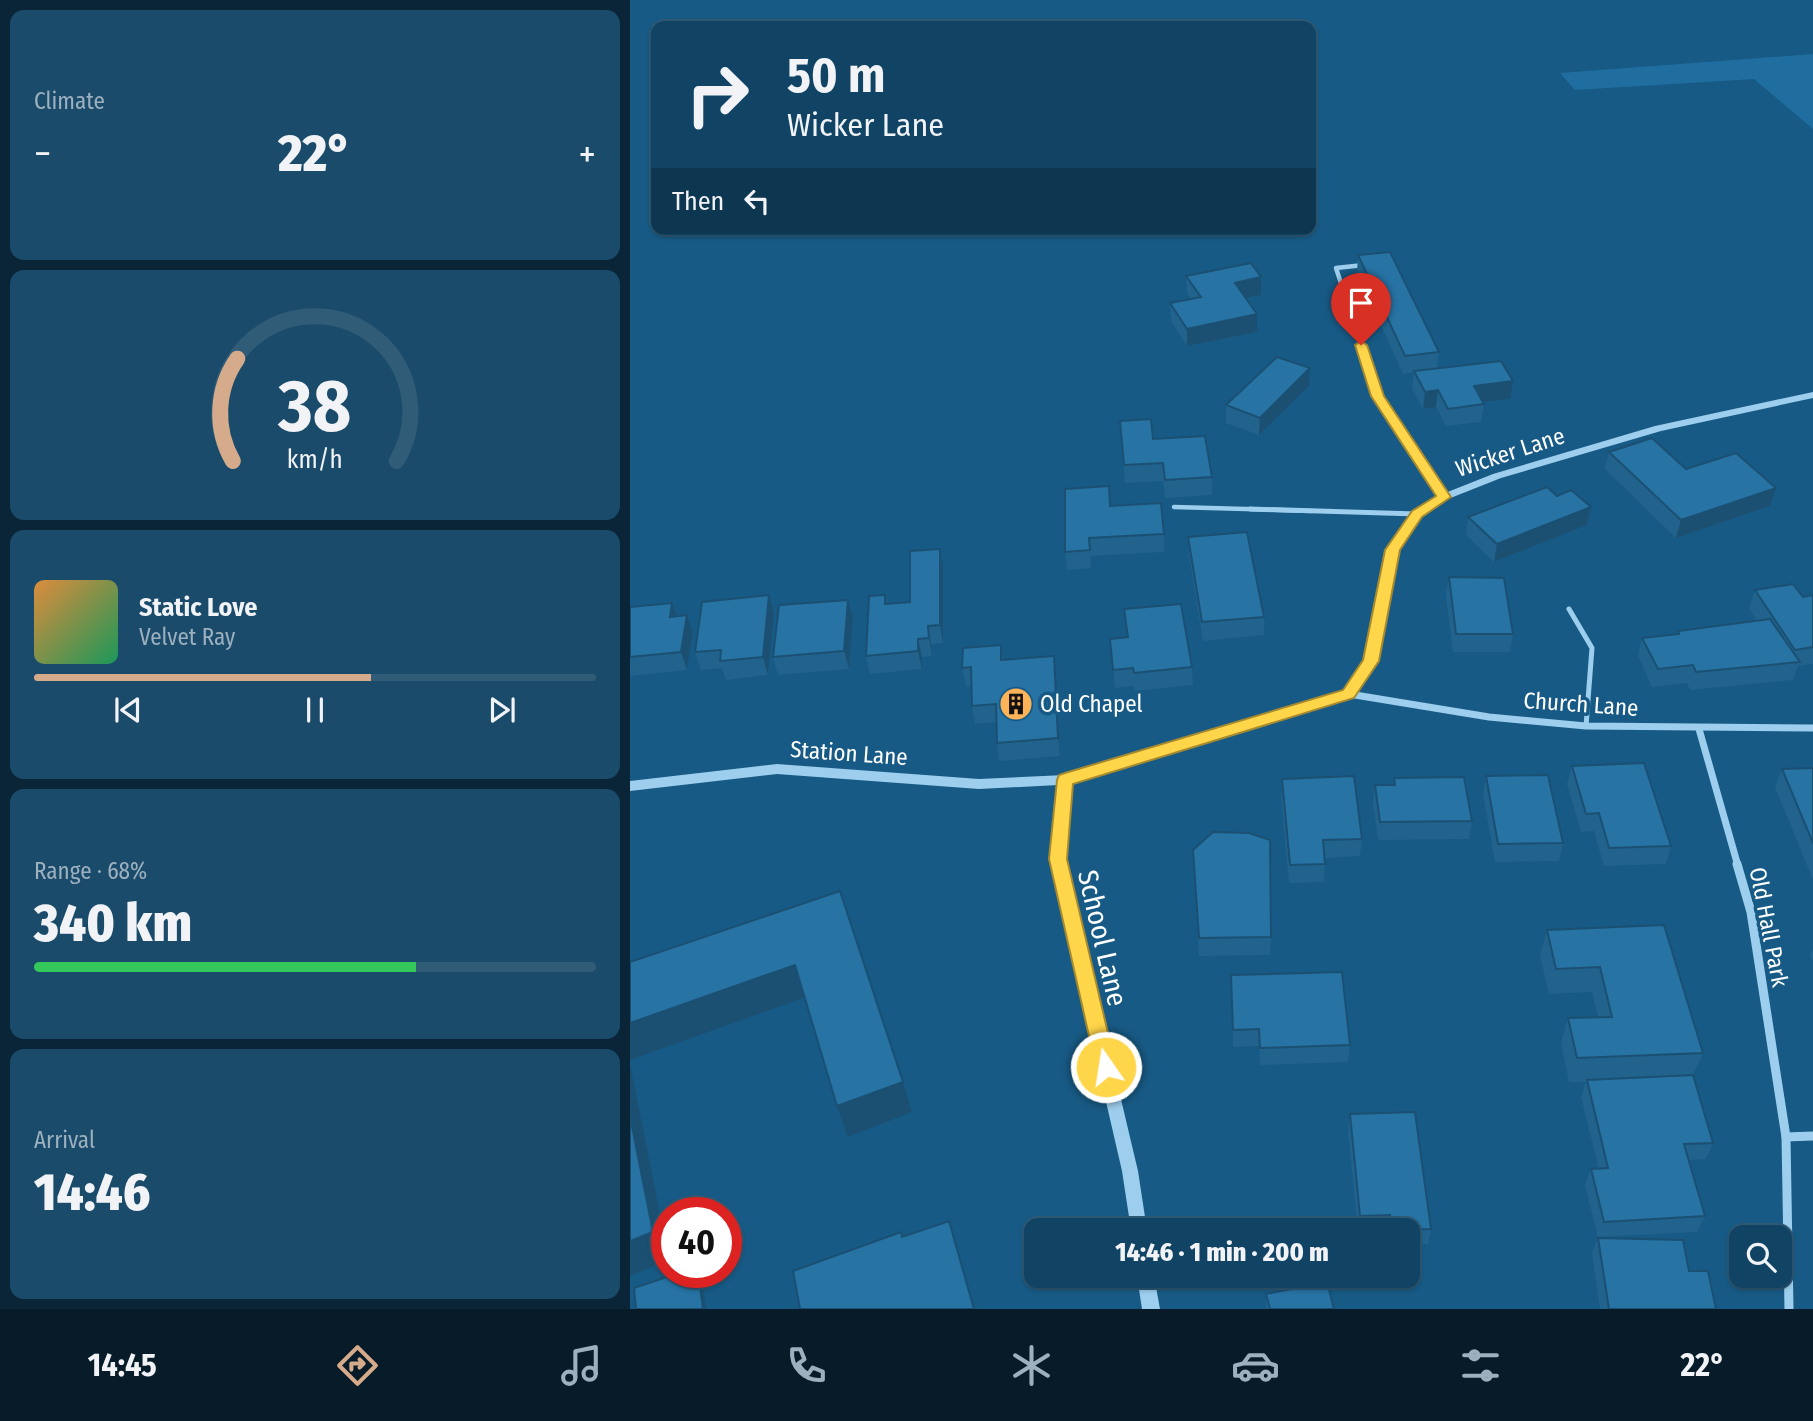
<!DOCTYPE html>
<html lang="en">
<head>
<meta charset="utf-8">
<style>
	:root { --surface:#114464; --page:#1a4b6a; --text:#f1f3f6; --muted:#9cb0bf; --line:#305c78; --accent:#d6ab8b }
	body { margin:0; font-family:"Fira Sans Condensed",sans-serif; background:var(--page); color:var(--text); height:100vh; display:flex; flex-direction:column; font-size:26px; white-space:nowrap }
	* { box-sizing:border-box; margin:0 }
	p { font-size:23px; color:var(--muted) }
	.icon { flex:none; width:38px; height:38px; fill:none; stroke:currentColor; stroke-width:2; stroke-linecap:round; stroke-linejoin:round }
	.map { position:relative; flex:1; overflow:hidden }
	.side { display:flex; flex-direction:column; gap:10px; padding:10px; background:#092537; width:630px }
	.side>* { flex:none }
	.hud { position:absolute; left:21px; top:21px; width:665px; height:214px; border-radius:14px; box-shadow:0 2px 5px #0004,0 0 0 2px var(--line); background:#114464; color:var(--text); overflow:hidden }
	.buttons { position:absolute; left:1099px; top:1225px; display:grid; gap:14px }
	.buttons a { display:grid; place-items:center; width:63px; height:63px; border-radius:14px; background:var(--surface); box-shadow:0 2px 5px #0004,0 0 0 2px var(--line); font-size:35px }
	.speed { position:absolute; left:21px; top:1197px; display:flex; gap:14px; font-size:35px; font-weight:700; text-align:center }
	.speed>* { display:grid; place-content:center; width:91px; height:91px; border-radius:50%; background:var(--surface); box-shadow:0 2px 5px #0004,0 0 0 2px var(--line); line-height:1 }
	.speed .limit { border:10px solid #d22; background:#fff; color:#111 }
	.pin { position:absolute; display:grid; place-items:center; width:60px; height:60px; color:#fff; margin:-72px -30px; border-radius:50% 50% 50% 0; rotate:-45deg; box-shadow:0 0 7px #0007 }
	.pin .icon { rotate:45deg }
	.me { position:absolute; width:77px; margin:-38px; rotate:347deg; stroke-linejoin:round; filter:drop-shadow(0 0 5px #0008) }
	.turn { display:flex; align-items:center; gap:24px; height:147px; padding:0 21px; font-size:32px }
	.turn .icon { width:91px; height:91px; stroke-width:2.5 }
	.turn b { display:block; font-size:49px; line-height:60px }
	.then { display:flex; align-items:center; height:66px; padding:0 21px; background:#0003; gap:14px; font-size:26px }
	.big { font-size:52px; font-weight:800; line-height:1.1 }
	.side .card { flex:1; display:flex; flex-direction:column; justify-content:center; gap:10px; min-width:0; padding:0 24px; border-radius:14px; background:var(--page) }
	.side .dial { align-items:center; gap:0 }
	.dial svg { height:182px; overflow:visible; fill:none; stroke:var(--line); stroke-width:7; stroke-linecap:round; text-anchor:middle }
	.dial text { fill:var(--text); stroke:none }
	.song { display:flex; align-items:center; gap:21px }
	.cover { width:84px; height:84px; border-radius:10px; background:linear-gradient(135deg,hsl(30 70% 55%),hsl(150 70% 35%)) }
	.played { height:7px; border-radius:4px; background:linear-gradient(90deg,var(--accent) 60%,var(--line) 60%) }
	.keys { display:flex; justify-content:space-around; direction:ltr }
	.heat { display:flex; justify-content:space-between; align-items:center; font-size:38px; direction:ltr }
	.charge { height:10px; border-radius:5px; background:linear-gradient(90deg,#34c759 68%,var(--line) 0) }
	.trip { position:absolute; left:394px; top:1218px; width:396px; height:70px; border-radius:14px; background:var(--surface); box-shadow:0 2px 5px #0004,0 0 0 2px var(--line); font-weight:800; line-height:70px; text-align:center }
	.tabs { display:flex; height:112px; justify-content:space-around; align-items:center; background:#071b28; color:var(--muted) }
	.tabs .icon { width:49px; height:49px }
	.tabs .current { color:var(--accent) }
	.tabs b { font-size:32px; color:var(--text) }
	main { display:flex; flex:1; min-height:0 }
	.map>svg:first-child { display:block }
</style>
</head>
<body>
<main>
<section class="side">
<div class="card"><p>Climate</p>
<div class="heat"><a>−</a><b class="big">22°</b><a>+</a></div>
</div>
<div class="card dial"><svg viewBox="0 0 100 80">
<path d="M14 69A42 42 0 1 1 86 69"/>
<path d="M14 69A42 42 0 0 1 16 24" stroke="#d6ab8b"/>
<text x="50" y="56" font-size="32" font-weight="700">38</text>
<text x="50" y="72" font-size="11">km/h</text>
</svg></div>
<div class="card">
<div class="song"><i class="cover"></i><div><b>Static Love</b><p>Velvet Ray</p></div></div>
<div class="played"></div>
<div class="keys"><svg class="icon" aria-label="previous" viewBox="0 0 24 24"><path d="M18 5L8 12l10 7zM5 5v14"/></svg><svg class="icon" aria-label="pause" viewBox="0 0 24 24"><path d="M8 5v14M16 5v14"/></svg><svg class="icon" aria-label="next" viewBox="0 0 24 24"><path d="M6 5l10 7-10 7zM19 5v14"/></svg></div>
</div>
<div class="card"><p>Range · 68%</p><b class="big">340 km</b><div class="charge"></div></div>
<div class="card"><p>Arrival</p><b class="big">14:46</b></div>
</section>
<div class="map">
<svg width="1183" height="1309" viewBox="0 0 1183 1309">
	<rect width="100%" height="100%" fill="#175a85"/>
	<path fill="#206e9f" d="M1183,54V129L1124,79L945,90L930,73Z"/>
	<g fill="none" stroke-linecap="round" stroke-linejoin="round">
		<g stroke="#9dceed" stroke-width="4.5">
			<path d="M734,265L706,268L748,396L814,497"/>
			<path d="M544,507L681,511"/>
		</g>
		<g stroke="#9dceed" stroke-width="5">
			<path d="M620,509L787,514"/>
			<path d="M939,609L962,648L956,726"/>
		</g>
		<g stroke="#9dceed" stroke-width="7">
			<path d="M719,694L859,717L956,726L1183,728"/>
			<path d="M1069,729L1108,866"/>
		</g>
		<g stroke="#9dceed" stroke-width="9">
			<path d="M1107,864L1121,912L1156,1137L1159,1309"/>
			<path d="M1156,1137L1183,1136"/>
		</g>
		<g fill="#9dceed" fill-rule="evenodd">
			<path d="M1183,392V398L1031,431L871,478L818,499L791,517L769,549L747,661L723,697L441,783L434,859L508,1171L517,1230H501L492,1171L420,859L428,785L349,789L147,774L0,791V781L147,764L349,779L435,775L715,691L735,660L757,549L783,511L810,495L863,474L1025,426Z"/>
			<path d="M507,1276H524L530,1309H512Z"/>
		</g>
	</g>
	<g fill="#21638d">
		<path d="M728,255L809,352L807,368L880,399L853,402L854,404L851,422L816,426L806,407L793,409L782,388L784,372L773,374L727,272Z"/>
		<path d="M556,276L631,277V295L616,298L627,332L557,346L541,321L540,303L561,299L557,293Z"/>
		<path d="M679,386L629,435L596,423V405Z"/>
		<path d="M490,421L523,439L582,477V495L535,498L533,481L495,483Z"/>
		<path d="M979,452L1056,469L1140,506L1046,538L975,469Z"/>
		<path d="M480,506L534,534V552L460,556L461,568L437,570L435,552Z"/>
		<path d="M838,517L957,525L864,562L836,535Z"/>
		<path d="M558,537L634,617V635L573,641L559,555Z"/>
		<path d="M313,567V643L301,644L302,656L292,657V669L240,674L236,656L255,595L257,604L280,602Z"/>
		<path d="M819,577L883,634L880,652H823L816,595Z"/>
		<path d="M1125,590L1173,597L1183,595V664L1168,666L1163,680L1060,690L1057,683L1022,687L1008,656L1012,638L1047,634L1048,631L1127,621L1119,608Z"/>
		<path d="M42,603L47,616L57,615L63,633L57,670L0,676V607Z"/>
		<path d="M494,609L562,667L563,685L505,691L504,686L485,688L480,639L497,637Z"/>
		<path d="M144,614L138,675L96,680L92,668L71,670L65,652Z"/>
		<path d="M223,618L219,669L148,675L143,657Z"/>
		<path d="M371,645L373,660L426,674L430,756L369,761L367,743L366,722L345,724L342,706L341,685L336,686L332,668Z"/>
		<path d="M942,766L1041,846L1036,864L974,866L964,831L951,832L937,784Z"/>
		<path d="M1183,768V880L1145,787L1152,769Z"/>
		<path d="M856,776L933,843L929,861L865,862L853,794Z"/>
		<path d="M764,778L842,821L839,839L748,840L743,803L745,785H763Z"/>
		<path d="M652,779L732,839L730,856L695,858L694,882L659,883L651,797Z"/>
		<path d="M563,850L641,937L640,955L569,956Z"/>
		<path d="M1034,925L1073,1053L1063,1075L1083,1143L1076,1159L1059,1160L1075,1216L1067,1232L968,1237L955,1185L961,1169H969L951,1097L956,1082H939L931,1043L938,1018L968,1017L962,992L919,994L910,955L917,930Z"/>
		<path d="M1183,949V962L1180,955Z"/>
		<path d="M601,975L720,1045L718,1062L630,1065L629,1046L603,1047Z"/>
		<path d="M720,1114L801,1229L798,1244L777,1245V1230H728L718,1131Z"/>
		<path d="M968,1238L1059,1271L1086,1309H970L962,1253Z"/>
		<path d="M636,1294L640,1309H636Z"/>
	</g>
	<g fill="#1b5073">
		<path d="M631,277V295L605,300V283Z"/>
		<path d="M627,314V332L557,346V329Z"/>
		<path d="M680,368L679,386L629,435L630,418Z"/>
		<path d="M883,381L880,399L841,403L844,386Z"/>
		<path d="M808,390L806,407L793,409L795,392Z"/>
		<path d="M1146,488L1140,506L1046,538L1051,520Z"/>
		<path d="M961,507L957,525L864,562L867,544Z"/>
		<path d="M310,549L313,567V643L310,625Z"/>
		<path d="M139,595L144,614L138,675L133,657Z"/>
		<path d="M218,600L223,618L219,669L214,651Z"/>
		<path d="M42,603L49,621L40,617Z"/>
		<path d="M57,615L63,633L57,670L51,652Z"/>
		<path d="M298,626L301,644L302,656L299,638Z"/>
		<path d="M288,639L292,657V669L288,651Z"/>
		<path d="M424,656L426,674L430,756L428,738Z"/>
		<path d="M165,965L176,997L0,1060V1023Z"/>
		<path d="M0,1064L37,1249V1261L0,1276Z"/>
		<path d="M273,1082L282,1112L218,1137L207,1106Z"/>
		<path d="M68,1272H70L72,1275L76,1309H73Z"/>
	</g>
	<g fill="#2673a4" stroke="#1b5073" stroke-width="2">
		<path d="M760,252L809,352L775,356L728,255Z"/>
		<path d="M621,263L631,277L605,283L627,314L557,329L540,303L571,297L556,276Z"/>
		<path d="M647,357L680,368L630,418L596,405Z"/>
		<path d="M871,361L883,381L844,386L854,404L818,409L808,390L795,392L784,371Z"/>
		<path d="M521,419L523,439L575,436L582,477L535,480L533,463L494,465L490,421Z"/>
		<path d="M1022,438L1056,469L1106,453L1146,488L1051,520L979,452Z"/>
		<path d="M479,486L480,506L531,503L534,534L459,538L460,550L435,552V489Z"/>
		<path d="M917,487L927,496L941,490L961,507L867,544L838,517Z"/>
		<path d="M617,532L634,617L572,622L558,537Z"/>
		<path d="M310,549V625L298,626L299,638L288,639V651L236,656L239,596L255,595V604L280,602V551Z"/>
		<path d="M819,577L874,578L883,634H826Z"/>
		<path d="M1163,584L1173,597L1183,595V647L1165,650L1125,590Z"/>
		<path d="M139,595L133,657L90,661L91,650L65,652L72,602Z"/>
		<path d="M218,600L214,651L143,657L149,605Z"/>
		<path d="M42,603L40,617L57,615L51,652L0,657V607Z"/>
		<path d="M551,604L562,667L504,673L503,668L483,670L480,639L498,637L494,609Z"/>
		<path d="M1140,619L1170,662L1066,672L1063,665L1028,669L1012,638L1049,634L1048,631Z"/>
		<path d="M371,645V660L424,656L428,738L367,743L366,704L342,706L341,667L332,668L333,648Z"/>
		<path d="M1014,763L1041,846L979,848L969,813L956,814L942,766Z"/>
		<path d="M1183,768V843L1152,769Z"/>
		<path d="M918,775L933,843L868,844L856,776Z"/>
		<path d="M724,776L732,839L693,840L695,864L660,865L652,779Z"/>
		<path d="M834,777L842,821L750,822L745,785H765L764,778Z"/>
		<path d="M583,832L619,833L640,840L641,937L569,938L563,850Z"/>
		<path d="M210,891L273,1082L207,1106L165,965L0,1023V962Z"/>
		<path d="M1034,925L1073,1053L947,1058L938,1018L982,1017L970,967L926,969L917,930Z"/>
		<path d="M712,972L720,1045L630,1048L629,1029L603,1030L601,975Z"/>
		<path d="M1063,1075L1083,1143L1054,1144L1075,1216L974,1222L961,1169L978,1168L957,1080Z"/>
		<path d="M785,1112L801,1229L761,1230L760,1215L730,1216L720,1114Z"/>
		<path d="M0,1116L23,1232L0,1241Z"/>
		<path d="M319,1221L344,1309H170L163,1271L271,1232L272,1237Z"/>
		<path d="M968,1238L1053,1240L1059,1271H1078L1086,1309H979Z"/>
		<path d="M52,1272H68L73,1309H6L4,1288Z"/>
		<path d="M697,1282L704,1309H640L636,1294Z"/>
	</g>
	<path fill="#ffd54a" stroke="#a68a30" stroke-width="2" d="M731,341L737,345L754,396L821,497L792,517L770,550L749,661L724,698L443,784L437,859L486,1067L483,1074L476,1076L469,1074L466,1067L419,859L427,780L429,775L435,773L713,690L733,660L755,550L782,511L806,496L741,396L725,345Z"/>
	<defs>
		<symbol id="building-disc" viewBox="-11 -11 22 22"><circle r="9.5" fill="#ffb359" stroke="#175a85"/><path d="M-4-6H4V6H1V3H-1V6H-4ZM-2.5-4.3h1.7v1.8h-1.7ZM.8-4.3h1.7v1.8H.8ZM-2.5-1h1.7V.8h-1.7ZM.8-1h1.7V.8H.8Z" fill="#111"/></symbol>
	</defs>
	<g fill-rule="evenodd">
		<use href="#building-disc" x="367" y="685" width="38" height="38"/>
	</g>
	<g text-anchor="middle" stroke-width="7" stroke-linejoin="round" paint-order="stroke">
		<g font-size="23" fill="#fff" stroke="#175a85">
			<text transform="translate(880 452) rotate(-18)" y="8">Wicker Lane</text>
			<text transform="translate(951 704) rotate(4)" y="8">Church Lane</text>
			<text transform="translate(219 753) rotate(4)" y="8">Station Lane</text>
			<text transform="translate(1139 927) rotate(79)" y="8">Old Hall Park</text>
		</g>
		<g font-size="23" fill="#fff" stroke="#175a85" text-anchor="start">
			<text x="410" y="712">Old Chapel</text>
		</g>
		<g font-size="28" fill="#fff" stroke="#175a85">
			<text transform="translate(473 938) rotate(77)" y="10">School Lane</text>
		</g>
	</g>
</svg>
<div class="buttons">
<a><svg class="icon" aria-label="search" viewBox="0 0 24 24"><circle cx="10" cy="10" r="6"/><path d="M15 15l6 6"/></svg></a>
</div>
<div class="speed"><div class="limit">40</div></div>
<div class="pin" style="left:731px;top:345px;background:#d93025"><svg class="icon" aria-label="arrive" viewBox="0 0 24 24"><path d="M6 21V4h12l-3 4 3 4H6"/></svg></div>
<svg class="me" style="left:476px;top:1067px" viewBox="-20 -20 40 40"><circle r="17" fill="#ffd54a" stroke="#fff" stroke-width="3"/><path d="M0-11L8 9 0 5-8 9z" fill="#fff"/></svg>
<div class="trip">14:46 · 1 min · 200 m</div>
<div class="hud">
<div class="turn"><svg class="icon" aria-label="right" viewBox="0 0 24 24"><path d="M7 20v-9h11M14 6l5 5-5 5"/></svg><div><b>50 m</b>Wicker Lane</div></div>
<div class="then">Then<svg class="icon" aria-label="left" viewBox="0 0 24 24"><path d="M17 20v-9H6M10 6l-5 5 5 5"/></svg></div>
</div>
</div>
</main>
<nav class="tabs">
<b>14:45</b>
<svg class="icon current" aria-label="directions" viewBox="0 0 24 24"><path d="M12 3l9 9-9 9-9-9zM9 14v-3h6M13 9l2 2-2 2"/></svg>
<svg class="icon" aria-label="music" viewBox="0 0 24 24"><path d="M9 18V5l10-2v13"/><circle cx="6" cy="18" r="3"/><circle cx="16" cy="16" r="3"/></svg>
<svg class="icon" aria-label="phone" viewBox="0 0 24 24"><path d="M5 4h4l2 5-3 2q2 4 5 5l2-3 5 2v4C11 20 4 13 5 4z"/></svg>
<svg class="icon" aria-label="climate" viewBox="0 0 24 24"><path d="M12 3v18M4 7l16 10M4 17L20 7"/></svg>
<svg class="icon" aria-label="car" viewBox="0 0 24 24"><path d="M5 17H2v-5l4-1 3-4h7l3 4 3 1v5h-3M9 17h6M6 11h13"/><circle cx="7" cy="17" r="2"/><circle cx="17" cy="17" r="2"/></svg>
<svg class="icon" aria-label="filters" viewBox="0 0 24 24"><path d="M4 7h16M4 17h16"/><circle cx="9" cy="7" r="2"/><circle cx="15" cy="17" r="2"/></svg>
<b>22°</b>
</nav>
</body>
</html>
